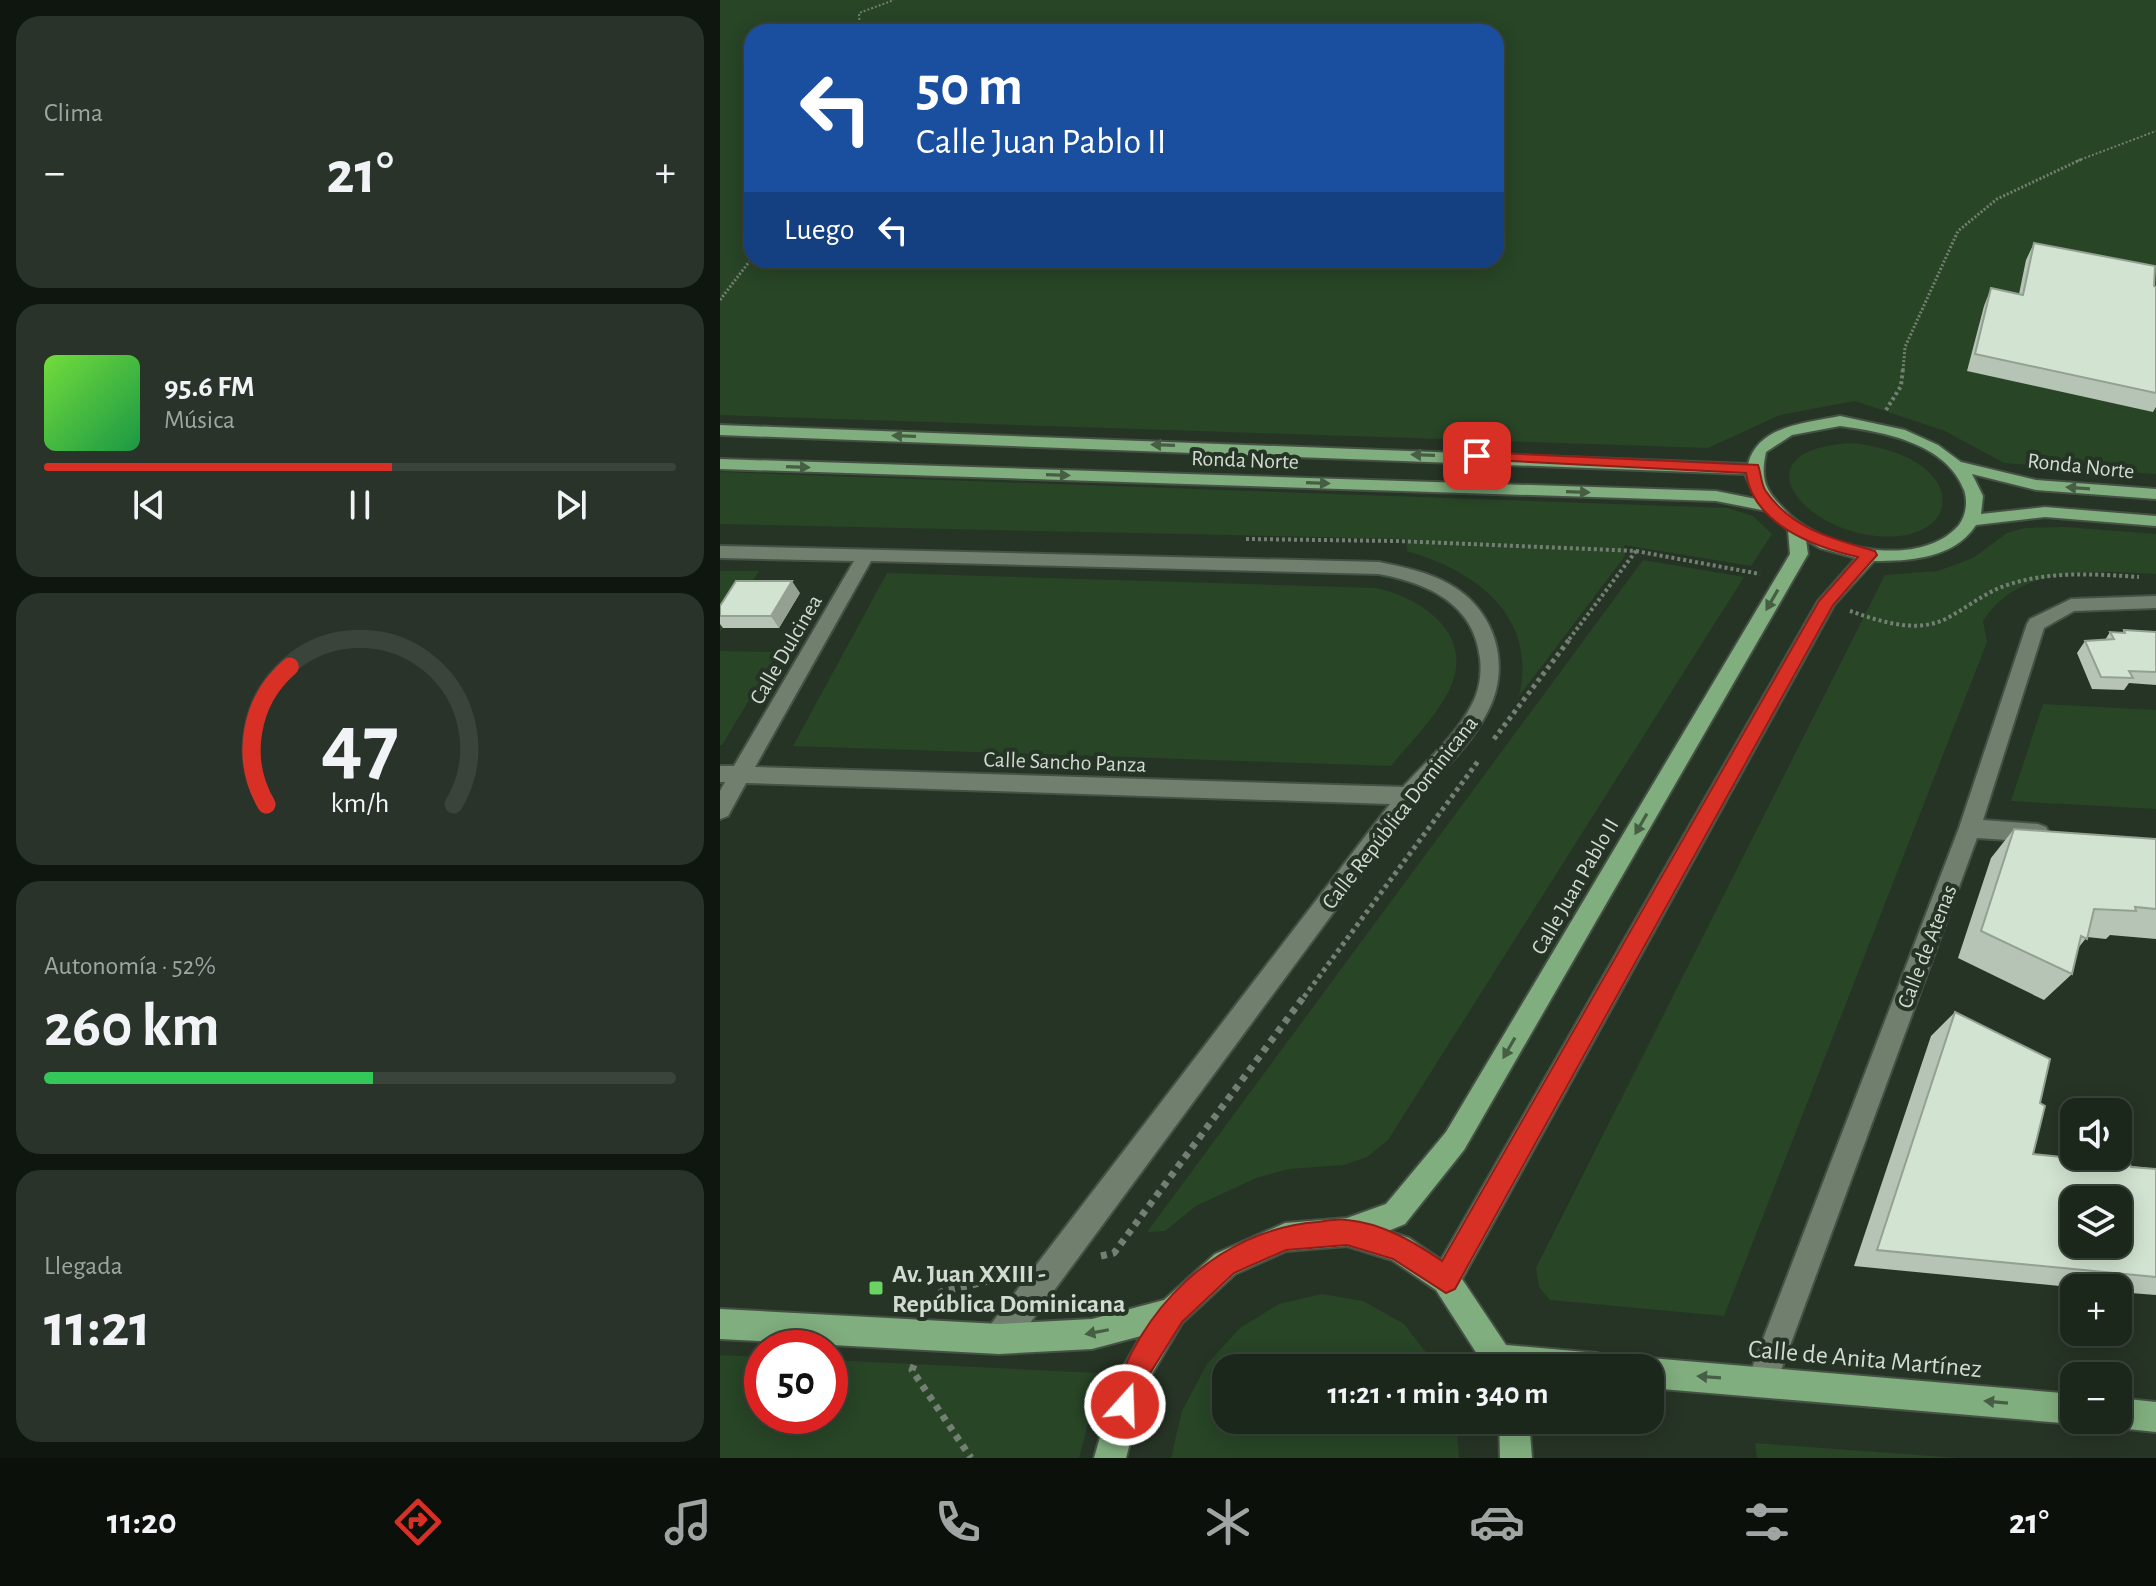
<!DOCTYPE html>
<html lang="es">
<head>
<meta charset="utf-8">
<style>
	:root { --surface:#1c271c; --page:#293329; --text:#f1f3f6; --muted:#a0a5a3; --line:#3a443b; --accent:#d93025 }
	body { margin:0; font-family:"Alegreya Sans",sans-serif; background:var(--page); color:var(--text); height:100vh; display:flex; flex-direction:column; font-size:30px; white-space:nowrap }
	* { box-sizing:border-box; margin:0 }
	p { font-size:26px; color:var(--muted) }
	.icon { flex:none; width:44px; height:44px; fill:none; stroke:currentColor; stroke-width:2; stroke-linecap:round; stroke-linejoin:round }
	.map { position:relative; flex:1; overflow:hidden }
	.panel { display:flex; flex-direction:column; gap:16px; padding:16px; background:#0f150f; width:720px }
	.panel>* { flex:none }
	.hud { position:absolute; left:24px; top:24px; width:760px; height:244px; border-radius:24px; box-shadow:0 4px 20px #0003,0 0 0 2px var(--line); background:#1a4fa0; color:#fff; overflow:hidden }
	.buttons { position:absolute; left:1340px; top:1098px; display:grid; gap:16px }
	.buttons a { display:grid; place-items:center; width:72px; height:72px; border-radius:16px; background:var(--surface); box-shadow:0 4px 20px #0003,0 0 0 2px var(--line); font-size:40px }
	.speed { position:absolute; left:24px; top:1330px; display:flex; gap:16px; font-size:40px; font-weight:700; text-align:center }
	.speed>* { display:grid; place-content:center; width:104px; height:104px; border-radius:50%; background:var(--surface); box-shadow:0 4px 20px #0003,0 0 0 2px var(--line); line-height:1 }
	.speed .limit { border:12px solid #d22; background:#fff; color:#111 }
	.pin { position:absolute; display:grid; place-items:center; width:68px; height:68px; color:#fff; margin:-34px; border-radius:16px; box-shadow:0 4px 12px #0006 }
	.me { position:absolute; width:88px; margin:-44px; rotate:20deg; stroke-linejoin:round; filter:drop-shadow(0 0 6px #0008) }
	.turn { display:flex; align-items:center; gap:28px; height:168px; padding:0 40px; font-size:36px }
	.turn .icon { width:104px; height:104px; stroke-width:2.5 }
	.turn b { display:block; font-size:56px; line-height:68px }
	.then { display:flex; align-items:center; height:76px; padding:0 40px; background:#0003; gap:16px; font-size:30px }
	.big { font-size:60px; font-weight:700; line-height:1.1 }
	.panel .tile { flex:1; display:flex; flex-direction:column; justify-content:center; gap:12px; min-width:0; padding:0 28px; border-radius:24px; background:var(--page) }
	.panel .dial { align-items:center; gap:0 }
	.dial svg { height:208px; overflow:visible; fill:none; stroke:var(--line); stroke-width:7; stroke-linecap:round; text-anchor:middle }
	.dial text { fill:var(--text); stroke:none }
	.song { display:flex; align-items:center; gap:24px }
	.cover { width:96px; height:96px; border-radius:12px; background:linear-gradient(135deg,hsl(100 70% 55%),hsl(140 70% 35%)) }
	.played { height:8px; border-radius:4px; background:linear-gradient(90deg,var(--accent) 55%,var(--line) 55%) }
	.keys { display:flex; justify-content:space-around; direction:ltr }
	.heat { display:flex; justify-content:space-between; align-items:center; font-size:44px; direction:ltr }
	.charge { height:12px; border-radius:6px; background:linear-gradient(90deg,#34c759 52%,var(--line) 0) }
	.trip { position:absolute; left:492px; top:1354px; width:452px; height:80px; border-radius:24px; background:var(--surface); box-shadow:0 4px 20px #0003,0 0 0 2px var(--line); font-weight:700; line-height:80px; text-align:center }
	.tabs { display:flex; height:128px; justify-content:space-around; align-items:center; background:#0b100b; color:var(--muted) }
	.tabs .icon { width:56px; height:56px }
	.tabs .selected { color:var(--accent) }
	.tabs b { font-size:36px; color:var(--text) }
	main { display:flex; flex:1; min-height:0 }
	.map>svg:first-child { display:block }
</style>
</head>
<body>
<main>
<section class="panel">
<div class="tile"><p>Clima</p>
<div class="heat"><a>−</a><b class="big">21°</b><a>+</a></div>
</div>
<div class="tile">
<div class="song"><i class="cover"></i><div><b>95.6 FM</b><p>Música</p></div></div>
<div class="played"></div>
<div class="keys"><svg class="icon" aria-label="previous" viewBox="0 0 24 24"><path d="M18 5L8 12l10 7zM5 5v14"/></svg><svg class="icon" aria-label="pause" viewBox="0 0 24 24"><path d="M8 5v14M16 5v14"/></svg><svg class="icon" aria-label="next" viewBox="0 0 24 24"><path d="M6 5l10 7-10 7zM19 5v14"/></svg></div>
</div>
<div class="tile dial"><svg viewBox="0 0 100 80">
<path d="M14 69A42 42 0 1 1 86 69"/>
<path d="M14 69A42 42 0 0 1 23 16" stroke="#d93025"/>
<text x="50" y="56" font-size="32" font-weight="700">47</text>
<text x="50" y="72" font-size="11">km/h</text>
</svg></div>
<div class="tile"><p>Autonomía · 52%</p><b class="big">260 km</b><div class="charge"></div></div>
<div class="tile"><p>Llegada</p><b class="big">11:21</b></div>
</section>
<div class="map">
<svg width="1436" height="1458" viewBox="0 0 1436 1458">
	<rect width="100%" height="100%" fill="#263425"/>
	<g fill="#284526" fill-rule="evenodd">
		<path d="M0,0H1436V474L1284,463L1225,431L1135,401L1060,415L988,448L0,415ZM32,32H776V260H32Z"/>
		<path d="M1133,443C1156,446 1178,451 1197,463C1239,490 1227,531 1179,536C1092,545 1007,449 1133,443Z"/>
		<path d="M0,472L1008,508L1033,516L1052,534L1031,566L904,545L905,556L799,696C818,615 755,571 687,551L686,539L0,524Z"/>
		<path d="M1345,527L1436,534V574C1377,571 1299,564 1263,621L1267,642L1004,1316L830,1300L819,1287L816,1268L1165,575L1218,571L1253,558L1287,533L1305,528Z"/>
		<path d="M923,560L1024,577L668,1140L647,1157L624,1165L569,1169L536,1178L476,1206L445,1231L427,1232Z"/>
		<path d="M0,571H39L0,632Z"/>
		<path d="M167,573L656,588C701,597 754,634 731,686C718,716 691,741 671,766L73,746Z"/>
		<path d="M0,651L58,652L2,745H0Z"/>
		<path d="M1323,704L1436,710V809L1291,801Z"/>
		<path d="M602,1294L643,1301L684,1324L718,1368H506V1420H736L739,1458H451L462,1411L487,1364L520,1328L559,1304Z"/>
		<path d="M0,1355L42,1357V1416H110V1360L378,1373V1384L359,1458H0Z"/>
		<path d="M1035,1443L1239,1458H1037Z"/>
	</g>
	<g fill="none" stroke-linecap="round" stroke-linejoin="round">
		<defs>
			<g id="minor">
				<path d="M0,546L659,562C683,567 708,572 729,584C775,609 792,665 768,711C751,745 720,773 695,802L290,1350L279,1354L268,1350L264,1339L268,1328L670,804L26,783L8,816L0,819V791L5,782H0V766H14L134,561L0,558ZM151,561L659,574C707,583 754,603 760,658C762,674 759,692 751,706C735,737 705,762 683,787L35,767Z"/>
				<path d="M1436,596V608L1354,611L1324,628L1263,820L1318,824L1326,827L1329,833L1326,839L1318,842L1257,838L1057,1381L1053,1392L1042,1396L1031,1392L1027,1381L1239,828L1307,624L1310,619L1351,599Z"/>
			</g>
			<g id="major">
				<path d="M1120,416L1185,430L1218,445L1241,462L1316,480L1436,489V499L1316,490L1252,474L1263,496L1261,514L1325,507L1436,516V526L1325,517L1256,525C1234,559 1189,561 1154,561L1114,605L742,1279L786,1345L877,1353L888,1357L892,1368H766L716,1290L672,1260L627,1246L566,1251L515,1274L462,1323L426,1384L406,1458H374L397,1378L421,1336L372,1349L279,1354L0,1339V1309L279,1324L372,1319L444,1300L495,1254L565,1223L627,1218L666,1204L726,1132L1070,554L1068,530L1047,511L996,501L0,469V459L996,491L1036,499L1025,474L0,435V425L1028,464C1038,425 1087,423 1120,416ZM1120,426C1164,432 1226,443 1244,490C1248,502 1246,515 1239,525C1201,569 1108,550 1070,515C1048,493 1039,484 1046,452L1072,435ZM1086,540L1100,548L1136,558L1098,601L721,1260L689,1238L668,1231L685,1224L744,1150L1088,554Z"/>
				<path d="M930,1358L1354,1394V1420H1365L1354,1424L930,1388V1368H917L919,1362Z"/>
				<path d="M1398,1398L1436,1402V1432L1398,1428L1387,1424L1385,1420H1398Z"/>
				<path d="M779,1420H809L812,1458H780Z"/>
			</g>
		</defs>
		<use href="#minor" stroke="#455145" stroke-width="4"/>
		<use href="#major" stroke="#455145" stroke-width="4"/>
		<g stroke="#737f73" stroke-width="2" stroke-dasharray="2 2" stroke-linecap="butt">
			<path d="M140,32L139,13L174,0"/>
			<path d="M1357,161L1436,131"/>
		</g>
		<g stroke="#737f73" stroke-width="3" stroke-dasharray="2 2" stroke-linecap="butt">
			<path d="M0,300L32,258"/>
			<path d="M1183,370L1185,347L1238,231L1277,199L1362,159"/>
		</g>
		<g stroke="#737f73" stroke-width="4" stroke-dasharray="3 3" stroke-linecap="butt">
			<path d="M1166,410L1181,386L1183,368"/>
			<path d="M526,539L676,541L916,551L847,642"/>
			<path d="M916,551L1040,574"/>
			<path d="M1130,611C1162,622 1200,635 1231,616C1251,605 1267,591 1290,584C1332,571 1376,574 1419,577"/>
		</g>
		<g stroke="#737f73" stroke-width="5" stroke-dasharray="4 4" stroke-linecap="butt">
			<path d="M774,739L849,640"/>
			<path d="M584,997L759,760"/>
		</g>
		<g stroke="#737f73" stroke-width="7" stroke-dasharray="6 6" stroke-linecap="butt">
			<path d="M381,1256L394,1253L585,995"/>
			<path d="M216,1307L221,1292L286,1277"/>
			<path d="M194,1365L192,1370L251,1458"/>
		</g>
		<use href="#minor" fill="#707f6e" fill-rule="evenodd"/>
		<use href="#major" fill="#81ae7e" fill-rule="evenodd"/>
	</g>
	<g fill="#b5c4b4">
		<path d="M1314,243L1436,287V407L1433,412L1247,371L1264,306L1271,288L1299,294L1306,260Z"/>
		<path d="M80,593L59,628H3L0,624V606Z"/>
		<path d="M1404,630L1436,632V685L1409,683L1404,690L1372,689L1357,653L1365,641L1385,640L1390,632L1402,633Z"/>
		<path d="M1294,829L1436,839V939L1390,935L1386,939L1367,937L1359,947L1352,974L1324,1000L1238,958L1271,858Z"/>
		<path d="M1235,1012L1320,1103L1313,1154L1436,1169V1295L1398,1292V1288H1360L1134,1266L1211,1036Z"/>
	</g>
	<path fill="#93a092" d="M72,581L80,593L59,628L51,616Z"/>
	<g fill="#d2e4d1" stroke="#93a092" stroke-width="2" fill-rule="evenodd">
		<path d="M1314,243L1435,266L1434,286L1436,287V393L1255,354L1271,288L1303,295Z"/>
		<path d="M16,581H72L51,616H0V606Z"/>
		<path d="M1404,630L1436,632V672L1409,671L1413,678L1381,677L1365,641L1394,639L1390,632L1405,633Z"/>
		<path d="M1294,829L1436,839V909L1415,907L1416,911L1374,909L1367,939L1361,936L1352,974L1261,931Z"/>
		<path d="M1235,1012L1330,1059L1320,1103L1325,1106L1313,1154L1410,1164L1411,1167L1436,1169V1277L1157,1250ZM1354,1200H1398V1244H1354Z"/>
	</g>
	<defs><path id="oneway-solid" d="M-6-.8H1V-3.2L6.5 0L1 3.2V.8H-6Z" transform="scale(2)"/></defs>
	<g fill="#465f44">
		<use href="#oneway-solid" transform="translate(184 436) rotate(-178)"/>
		<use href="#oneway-solid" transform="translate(443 445) rotate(-178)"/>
		<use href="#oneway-solid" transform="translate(703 455) rotate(-178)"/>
		<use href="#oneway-solid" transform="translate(78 467) rotate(2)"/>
		<use href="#oneway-solid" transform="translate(338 475) rotate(2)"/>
		<use href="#oneway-solid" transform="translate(598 483) rotate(2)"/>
		<use href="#oneway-solid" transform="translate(1358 488) rotate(-176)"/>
		<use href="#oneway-solid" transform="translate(858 492) rotate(2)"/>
		<use href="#oneway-solid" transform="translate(1052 600) rotate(120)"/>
		<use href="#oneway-solid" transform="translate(921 824) rotate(120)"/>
		<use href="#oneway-solid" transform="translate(789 1048) rotate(120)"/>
		<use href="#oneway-solid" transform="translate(377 1332) rotate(169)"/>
		<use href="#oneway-solid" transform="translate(989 1377) rotate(-176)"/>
		<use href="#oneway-solid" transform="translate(1276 1402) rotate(-175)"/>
	</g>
	<path fill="#d93025" stroke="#8d1f18" stroke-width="2" d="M757,452L1038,465C1041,473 1041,483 1045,490C1071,529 1113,539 1155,551L1157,555L1113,605L735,1289L726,1293L673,1259L627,1245L566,1250L514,1273L462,1322L424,1383L415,1414L405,1419L395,1414L391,1405C417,1310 497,1230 597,1222C606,1221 618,1218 627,1220C662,1223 694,1242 722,1261L1099,601L1138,557C1094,547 1033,524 1026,473L752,459V453Z"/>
	<rect fill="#69d464" stroke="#263425" stroke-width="3" x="148" y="1280" width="16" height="16" rx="4"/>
	<g text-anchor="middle" stroke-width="8" stroke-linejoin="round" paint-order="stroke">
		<g font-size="22" fill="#d2dbd2" stroke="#263425">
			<text transform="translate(525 459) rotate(2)" y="8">Ronda Norte</text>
			<text transform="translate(1361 465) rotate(6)" y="8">Ronda Norte</text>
			<text transform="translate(65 649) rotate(-60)" y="8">Calle Dulcinea</text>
			<text transform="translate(345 761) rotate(2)" y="8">Calle Sancho Panza</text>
			<text transform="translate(679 812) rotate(-52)" y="8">Calle República Dominicana</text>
			<text transform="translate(854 886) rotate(-60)" y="8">Calle Juan Pablo II</text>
			<text transform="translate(1206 946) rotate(-69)" y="8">Calle de Atenas</text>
		</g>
		<g font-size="26" font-weight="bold" fill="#d2dbd2" stroke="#263425" text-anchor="start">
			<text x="172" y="1282">Av. Juan XXIII -<tspan x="172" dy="30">República Dominicana</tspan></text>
		</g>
		<g font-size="26" fill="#d2dbd2" stroke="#263425">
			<text transform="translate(1145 1358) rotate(5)" y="9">Calle de Anita Martínez</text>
		</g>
	</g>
</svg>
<div class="buttons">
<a><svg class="icon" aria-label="sound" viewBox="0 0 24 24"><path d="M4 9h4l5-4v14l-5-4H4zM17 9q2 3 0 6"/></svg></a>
<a><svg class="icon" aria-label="layers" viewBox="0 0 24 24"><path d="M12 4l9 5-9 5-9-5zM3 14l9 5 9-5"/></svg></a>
<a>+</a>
<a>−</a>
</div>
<div class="speed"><div class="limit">50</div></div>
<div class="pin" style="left:757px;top:456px;background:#d93025"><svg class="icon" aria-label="arrive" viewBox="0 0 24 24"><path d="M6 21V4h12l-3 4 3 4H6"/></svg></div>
<svg class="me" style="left:405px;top:1405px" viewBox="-20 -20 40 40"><circle r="17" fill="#d93025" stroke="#fff" stroke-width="3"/><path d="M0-11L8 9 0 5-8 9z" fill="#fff"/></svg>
<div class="trip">11:21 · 1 min · 340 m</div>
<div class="hud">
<div class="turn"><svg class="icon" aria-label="left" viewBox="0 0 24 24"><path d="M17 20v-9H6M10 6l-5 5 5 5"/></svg><div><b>50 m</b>Calle Juan Pablo II</div></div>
<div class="then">Luego<svg class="icon" aria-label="left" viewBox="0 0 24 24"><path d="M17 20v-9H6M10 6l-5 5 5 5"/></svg></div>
</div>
</div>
</main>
<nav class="tabs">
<b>11:20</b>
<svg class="icon selected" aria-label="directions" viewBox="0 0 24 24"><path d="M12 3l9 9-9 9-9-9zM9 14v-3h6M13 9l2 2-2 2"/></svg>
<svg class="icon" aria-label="music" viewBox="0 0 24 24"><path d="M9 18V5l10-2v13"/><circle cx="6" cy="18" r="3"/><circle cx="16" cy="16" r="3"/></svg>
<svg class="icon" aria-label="phone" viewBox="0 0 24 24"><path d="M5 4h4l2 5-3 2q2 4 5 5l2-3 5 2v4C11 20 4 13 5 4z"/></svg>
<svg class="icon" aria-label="climate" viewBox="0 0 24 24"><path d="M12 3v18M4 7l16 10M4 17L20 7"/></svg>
<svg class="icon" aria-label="car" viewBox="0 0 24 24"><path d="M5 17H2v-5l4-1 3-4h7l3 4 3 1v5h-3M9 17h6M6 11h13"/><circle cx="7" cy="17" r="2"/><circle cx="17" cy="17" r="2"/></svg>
<svg class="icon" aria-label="filters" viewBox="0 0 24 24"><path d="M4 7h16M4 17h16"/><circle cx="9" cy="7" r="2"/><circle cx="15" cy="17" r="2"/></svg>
<b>21°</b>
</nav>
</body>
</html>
